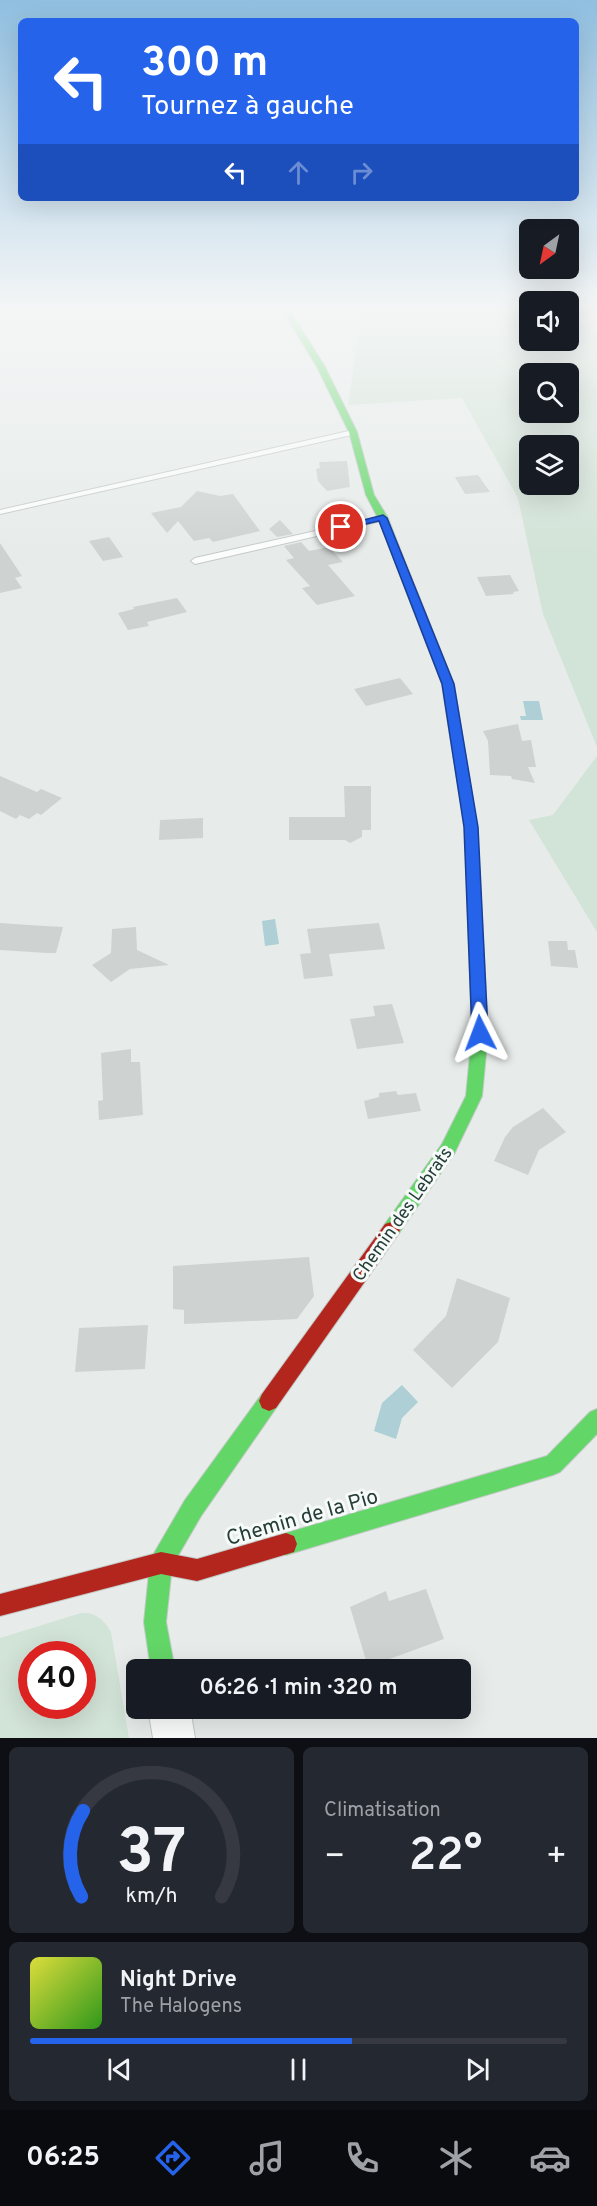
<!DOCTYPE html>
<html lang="fr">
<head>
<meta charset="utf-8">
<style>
	:root { --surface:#171b24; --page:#242831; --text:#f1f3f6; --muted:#9ea1a6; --line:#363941; --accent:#2563eb }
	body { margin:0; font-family:Overpass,sans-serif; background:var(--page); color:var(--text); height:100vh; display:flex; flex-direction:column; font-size:22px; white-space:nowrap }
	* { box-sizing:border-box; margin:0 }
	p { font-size:20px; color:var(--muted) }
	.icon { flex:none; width:33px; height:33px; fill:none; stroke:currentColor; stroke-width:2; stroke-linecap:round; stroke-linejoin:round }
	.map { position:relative; height:1738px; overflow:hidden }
	.side { display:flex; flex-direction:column; gap:9px; padding:9px; background:#0d0f14; flex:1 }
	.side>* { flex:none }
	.hud { position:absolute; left:18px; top:18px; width:561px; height:183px; border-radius:9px; box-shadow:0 6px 24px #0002; background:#2563eb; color:#fff; overflow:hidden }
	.needle { width:39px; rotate:213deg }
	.controls { position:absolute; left:519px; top:219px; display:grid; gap:12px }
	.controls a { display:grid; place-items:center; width:60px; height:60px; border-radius:9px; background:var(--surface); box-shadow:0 6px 24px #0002; font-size:30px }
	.speed { position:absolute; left:18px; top:1641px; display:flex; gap:12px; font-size:30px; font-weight:700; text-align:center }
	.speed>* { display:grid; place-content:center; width:78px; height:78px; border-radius:50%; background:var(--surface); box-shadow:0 6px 24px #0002; line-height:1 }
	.speed .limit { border:9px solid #d22; background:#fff; color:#111 }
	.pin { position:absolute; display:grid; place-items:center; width:51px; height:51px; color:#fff; margin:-26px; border:3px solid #fff; border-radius:50%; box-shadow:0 2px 6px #0007 }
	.me { position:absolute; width:66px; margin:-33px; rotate:357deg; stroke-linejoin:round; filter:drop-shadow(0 0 4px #0008) }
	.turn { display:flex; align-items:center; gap:21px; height:126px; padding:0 24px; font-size:27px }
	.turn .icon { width:78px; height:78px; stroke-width:2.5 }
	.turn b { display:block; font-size:42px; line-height:51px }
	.lanes { display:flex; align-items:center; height:57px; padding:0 24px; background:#0003; justify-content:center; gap:30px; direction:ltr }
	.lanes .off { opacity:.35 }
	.big { font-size:45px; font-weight:600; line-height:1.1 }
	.side .widget { flex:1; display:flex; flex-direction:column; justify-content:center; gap:9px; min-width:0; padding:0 21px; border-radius:9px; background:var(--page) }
	.side .dial { align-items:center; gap:0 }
	.dial svg { height:156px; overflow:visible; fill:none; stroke:var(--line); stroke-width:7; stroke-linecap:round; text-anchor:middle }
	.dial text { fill:var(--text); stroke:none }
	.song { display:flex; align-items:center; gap:18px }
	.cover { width:72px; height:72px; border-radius:9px; background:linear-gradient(135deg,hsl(60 70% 55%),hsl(110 70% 35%)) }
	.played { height:6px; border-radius:3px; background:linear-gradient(90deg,var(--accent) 60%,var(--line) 60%) }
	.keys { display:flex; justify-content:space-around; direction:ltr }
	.heat { display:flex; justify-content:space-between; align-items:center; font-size:33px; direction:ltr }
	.side .tiles { flex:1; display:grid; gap:9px; grid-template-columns:1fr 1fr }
	.widget:last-child { grid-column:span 2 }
	.trip { position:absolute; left:126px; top:1659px; width:345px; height:60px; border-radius:9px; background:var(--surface); box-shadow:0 6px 24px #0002; font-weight:600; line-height:60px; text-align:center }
	.dock { display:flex; height:96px; justify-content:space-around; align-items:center; background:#090b0e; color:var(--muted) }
	.dock .icon { width:42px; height:42px }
	.dock .active { color:var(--accent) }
	.dock b { font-size:27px; color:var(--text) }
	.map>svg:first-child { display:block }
</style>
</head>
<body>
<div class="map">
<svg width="597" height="1738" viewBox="0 0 597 1738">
	<rect width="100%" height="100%" fill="#e7ecea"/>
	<g fill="#d2e3d7" fill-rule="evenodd">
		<path d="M362,309H529L530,340H568L569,309H597L577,318L597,334V747L543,614L518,498L462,398L348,405ZM530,374H568V412H530ZM530,446H568V484H530Z"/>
		<path d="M597,756V932L529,820L553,815Z"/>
		<path d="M81,1613C96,1612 104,1620 111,1632L129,1738H0V1638ZM32,1654H82V1706H32Z"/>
	</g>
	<g fill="#adcfd5">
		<path d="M523,701H539L543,720H521L520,716H526Z"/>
		<path d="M275,919L279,944L265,946L262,921Z"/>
		<path d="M402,1385L418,1402L402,1418L396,1439L374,1431L382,1403Z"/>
	</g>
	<g fill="#ced3d1">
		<path d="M347,461L350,487L327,491L318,481L316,469L320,468L319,462Z"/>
		<path d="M478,475L490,492L465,494L455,477Z"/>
		<path d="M197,491L220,496L233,494L260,531L213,542L209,538L194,541L178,521L167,533L151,513L181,507Z"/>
		<path d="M280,520L293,534L277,537L269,529Z"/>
		<path d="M109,537L123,557L103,561L89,541Z"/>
		<path d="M301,542L309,551L329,547L343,562L328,565L355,596L317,605L302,588L310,586L286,560L294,558L284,546Z"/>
		<path d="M0,543L22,576L15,578L22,588L0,593Z"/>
		<path d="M510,575L519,591L513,592L514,594L486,596L477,577Z"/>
		<path d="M177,598L187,612L147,622L149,626L128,630L118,613L134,609L133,607Z"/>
		<path d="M400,678L413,694L366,706L354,689Z"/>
		<path d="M518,724L522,741L531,740L536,767H528L535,783L512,779L511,776L490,775L488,741L483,731Z"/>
		<path d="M0,776L37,792L41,789L62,798L41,815L37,813L29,819L20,815L16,819L0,811Z"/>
		<path d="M344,786H371V830H362V837L350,843L345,840H289V817H345Z"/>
		<path d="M203,818V838L159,840L160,820Z"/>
		<path d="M0,923L29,925L63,927L56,953H47L0,950Z"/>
		<path d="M379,923L385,949L329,954L333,976L304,979L300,954L311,953L307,929Z"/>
		<path d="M136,927L137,950L169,965L130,969L111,982L92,965L111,953L112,929Z"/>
		<path d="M548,941H567L568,950H575L578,968L551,966Z"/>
		<path d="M392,1004L404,1043L357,1049L350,1019L375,1016L373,1006Z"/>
		<path d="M131,1049V1062H140L143,1115L99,1120L98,1101L103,1100L101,1053Z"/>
		<path d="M396,1091L398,1095L416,1093L421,1111L368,1119L364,1101L379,1097V1093Z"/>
		<path d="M543,1108L566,1132L539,1150L528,1175L494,1161L505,1137L513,1127Z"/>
		<path d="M309,1257L314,1296L297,1319L184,1324V1310L173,1309V1266Z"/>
		<path d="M457,1278L510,1298L498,1342L452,1388L413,1350L446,1316Z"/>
		<path d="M148,1325L145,1369L75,1372L79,1328Z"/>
		<path d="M426,1589L444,1639L368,1667L350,1607L386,1591L389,1601Z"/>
	</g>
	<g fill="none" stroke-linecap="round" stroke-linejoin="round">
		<defs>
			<g id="lane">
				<path d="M353,430L357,432L356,434L0,514V510Z"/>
				<path d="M383,516H386V520L195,564L191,561L195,558Z"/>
			</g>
			<path id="street" d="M148,1708H190L195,1738H153Z"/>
			<g id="fast">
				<path d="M282,309H289L325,367L357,432L374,495L388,518L398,544L396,546L388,544L378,518L366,495L349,432L317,367Z"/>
				<path d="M454,719L460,723L477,827L488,1033L482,1096L454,1154L397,1236L391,1238L385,1236L382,1230L385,1224L442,1144L466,1096L472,1033L465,827L448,723Z"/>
				<path d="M269,1391L276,1394L279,1401L276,1408L201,1516L172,1566L166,1622L175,1670H151L144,1622L150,1563L153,1555L185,1500L262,1394Z"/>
				<path d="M597,1409V1434L560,1472L553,1475L286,1555L278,1552L275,1544L278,1536L286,1533L547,1456L590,1412Z"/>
			</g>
			<g id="jam">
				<path d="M390,542L398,544L454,684L460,723L458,725L454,727L448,723L442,684L388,544Z"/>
				<path d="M391,1222L397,1224L400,1230L397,1236L276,1408L269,1411L262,1408L259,1401L262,1394L385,1224Z"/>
				<path d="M286,1533L294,1536L297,1544L294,1552L197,1581L161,1574L0,1616V1594L161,1552L197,1559Z"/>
			</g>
		</defs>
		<use href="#lane" stroke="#c4c9c7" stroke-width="2"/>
		<use href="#street" stroke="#c4c9c7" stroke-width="2"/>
		<use href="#fast" stroke="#c3c9c7" stroke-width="2"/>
		<use href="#jam" stroke="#c3c9c7" stroke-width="2"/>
		<use href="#lane" fill="#fbfcfc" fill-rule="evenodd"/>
		<use href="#street" fill="#fbfcfc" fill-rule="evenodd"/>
		<use href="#fast" fill="#63d668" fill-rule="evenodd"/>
		<use href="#jam" fill="#b3261e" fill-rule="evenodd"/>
	</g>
	<linearGradient id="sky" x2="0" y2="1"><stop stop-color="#90bfe0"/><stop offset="0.56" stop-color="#f4f6f6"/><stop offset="1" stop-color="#f4f6f6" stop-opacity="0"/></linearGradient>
	<rect width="597" height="553" fill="url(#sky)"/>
	<path fill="#2563eb" stroke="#184099" stroke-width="1.5" d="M383,515L387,518L454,684L478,827L488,1033L485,1037L480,1039L474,1037L472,1033L464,827L442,684L379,521L341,530L336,527Z"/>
	<g text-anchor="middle" stroke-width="6" stroke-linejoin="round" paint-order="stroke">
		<g font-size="18" fill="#263e38" stroke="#f6faf8">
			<text transform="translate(402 1214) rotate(-55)" y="6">Chemin des Lebrats</text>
		</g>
		<g font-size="21" fill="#263e38" stroke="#f6faf8">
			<text transform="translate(302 1517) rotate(-16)" y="7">Chemin de la Pio</text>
		</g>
	</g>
</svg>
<div class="controls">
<a><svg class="needle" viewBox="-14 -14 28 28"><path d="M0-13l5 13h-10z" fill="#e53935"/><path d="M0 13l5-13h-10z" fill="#9ea1a6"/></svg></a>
<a><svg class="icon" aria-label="sound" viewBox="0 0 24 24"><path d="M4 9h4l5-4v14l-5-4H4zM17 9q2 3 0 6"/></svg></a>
<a><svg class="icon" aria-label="search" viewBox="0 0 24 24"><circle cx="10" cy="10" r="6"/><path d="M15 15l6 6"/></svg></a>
<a><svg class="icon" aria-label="layers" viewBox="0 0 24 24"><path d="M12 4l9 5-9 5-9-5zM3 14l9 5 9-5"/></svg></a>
</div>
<div class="speed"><div class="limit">40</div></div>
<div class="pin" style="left:341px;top:527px;background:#d93025"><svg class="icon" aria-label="arrive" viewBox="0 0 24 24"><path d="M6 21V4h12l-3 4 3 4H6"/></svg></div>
<svg class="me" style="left:480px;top:1033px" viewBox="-20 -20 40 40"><path d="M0-17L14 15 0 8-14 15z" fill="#2563eb" stroke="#fff" stroke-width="4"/></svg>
<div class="trip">06:26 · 1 min · 320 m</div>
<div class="hud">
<div class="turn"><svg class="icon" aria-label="left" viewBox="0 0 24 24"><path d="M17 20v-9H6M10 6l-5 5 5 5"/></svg><div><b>300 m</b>Tournez à gauche</div></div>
<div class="lanes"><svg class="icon" aria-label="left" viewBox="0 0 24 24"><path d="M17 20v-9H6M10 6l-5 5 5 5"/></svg><svg class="icon off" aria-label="ahead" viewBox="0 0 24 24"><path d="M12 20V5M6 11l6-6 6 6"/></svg><svg class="icon off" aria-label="right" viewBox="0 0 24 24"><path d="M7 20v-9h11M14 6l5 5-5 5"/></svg></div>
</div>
</div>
<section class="side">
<div class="tiles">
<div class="widget dial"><svg viewBox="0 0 100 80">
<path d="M14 69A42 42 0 1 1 86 69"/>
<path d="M14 69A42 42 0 0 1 15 25" stroke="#2563eb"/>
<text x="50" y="56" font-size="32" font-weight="700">37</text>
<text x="50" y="72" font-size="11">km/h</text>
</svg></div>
<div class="widget"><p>Climatisation</p>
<div class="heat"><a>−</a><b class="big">22°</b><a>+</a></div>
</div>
<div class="widget">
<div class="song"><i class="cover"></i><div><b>Night Drive</b><p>The Halogens</p></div></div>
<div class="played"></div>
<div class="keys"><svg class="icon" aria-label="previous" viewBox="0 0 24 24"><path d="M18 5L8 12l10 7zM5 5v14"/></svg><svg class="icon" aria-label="pause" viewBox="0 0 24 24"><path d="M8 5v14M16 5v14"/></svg><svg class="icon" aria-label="next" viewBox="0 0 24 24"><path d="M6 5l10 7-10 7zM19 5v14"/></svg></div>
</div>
</div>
</section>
<nav class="dock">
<b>06:25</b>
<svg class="icon active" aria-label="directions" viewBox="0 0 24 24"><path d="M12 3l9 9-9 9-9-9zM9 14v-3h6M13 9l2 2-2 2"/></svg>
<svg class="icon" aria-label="music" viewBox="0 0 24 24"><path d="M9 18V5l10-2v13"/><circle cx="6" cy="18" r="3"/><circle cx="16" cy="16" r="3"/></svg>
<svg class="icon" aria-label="phone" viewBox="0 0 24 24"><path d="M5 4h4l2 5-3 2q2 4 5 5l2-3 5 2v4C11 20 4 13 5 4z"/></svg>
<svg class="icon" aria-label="climate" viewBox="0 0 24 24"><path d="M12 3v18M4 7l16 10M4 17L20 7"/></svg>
<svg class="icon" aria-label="car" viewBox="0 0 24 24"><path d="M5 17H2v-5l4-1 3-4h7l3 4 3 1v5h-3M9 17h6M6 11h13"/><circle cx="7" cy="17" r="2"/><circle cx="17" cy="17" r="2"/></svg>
</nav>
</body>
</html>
